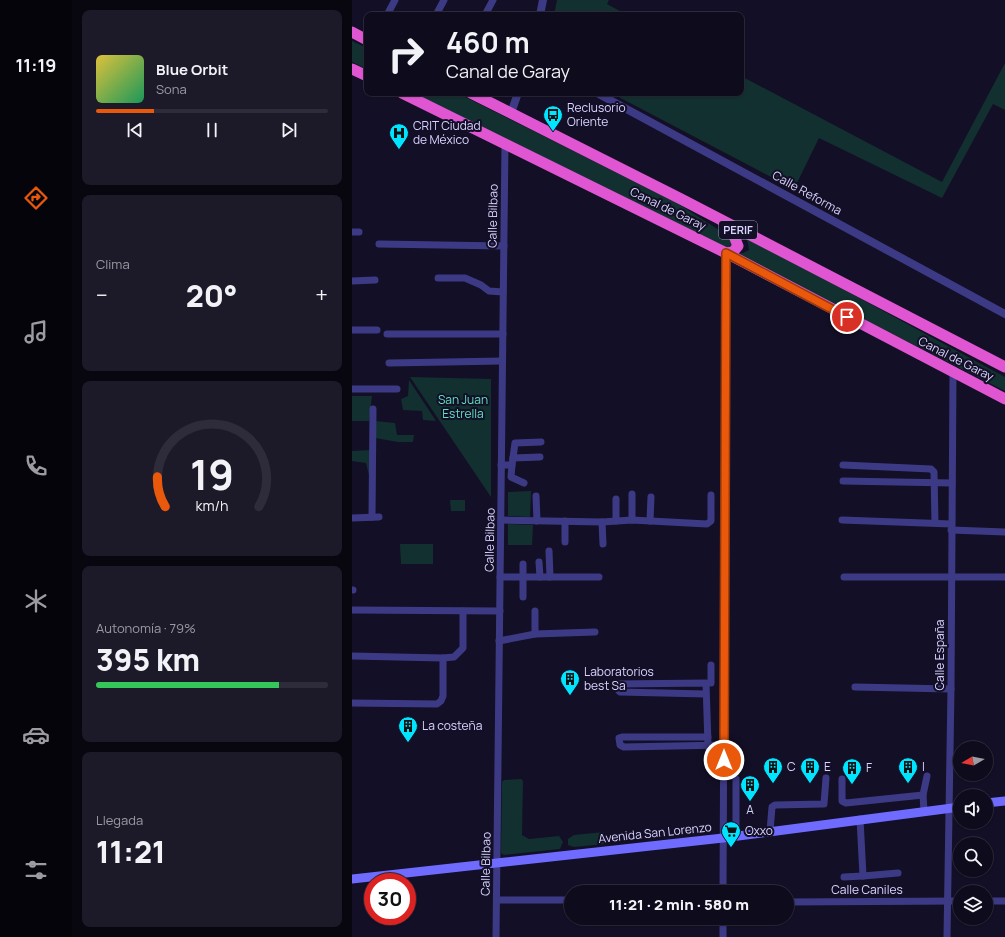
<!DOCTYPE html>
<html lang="es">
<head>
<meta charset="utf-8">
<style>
	:root { --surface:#0e0b1c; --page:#1c1929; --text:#f1f3f6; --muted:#9b9ba3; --line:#2e2b3b; --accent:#ea580c }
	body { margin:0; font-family:Manrope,sans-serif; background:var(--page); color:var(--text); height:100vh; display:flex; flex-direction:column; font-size:15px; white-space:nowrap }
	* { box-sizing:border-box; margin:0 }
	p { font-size:13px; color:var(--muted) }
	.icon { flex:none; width:22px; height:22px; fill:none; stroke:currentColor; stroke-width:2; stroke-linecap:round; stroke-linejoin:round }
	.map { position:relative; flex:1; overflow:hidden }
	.side { display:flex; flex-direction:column; gap:10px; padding:10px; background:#08060f; width:280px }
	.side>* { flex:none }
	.top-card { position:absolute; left:12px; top:12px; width:380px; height:84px; border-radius:8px; box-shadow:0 1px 3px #0004,0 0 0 1px var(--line); background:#0e0b1c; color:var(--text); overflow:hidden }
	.needle { width:26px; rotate:260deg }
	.buttons { position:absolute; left:601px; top:741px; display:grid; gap:8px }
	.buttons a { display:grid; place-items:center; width:40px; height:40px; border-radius:50%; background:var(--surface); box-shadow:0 1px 3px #0004,0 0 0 1px var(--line); font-size:20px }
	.speed { position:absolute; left:12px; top:873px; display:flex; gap:8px; font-size:20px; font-weight:700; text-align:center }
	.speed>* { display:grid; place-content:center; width:52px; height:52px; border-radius:50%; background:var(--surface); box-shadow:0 1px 3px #0004,0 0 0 1px var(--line); line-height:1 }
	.speed .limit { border:6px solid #d22; background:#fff; color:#111 }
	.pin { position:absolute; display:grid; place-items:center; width:34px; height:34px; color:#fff; margin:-17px; border:2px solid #fff; border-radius:50%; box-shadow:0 1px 4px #0007 }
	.me { position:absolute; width:44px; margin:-22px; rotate:0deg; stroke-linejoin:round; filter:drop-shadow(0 0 3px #0008) }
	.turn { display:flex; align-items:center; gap:14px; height:84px; padding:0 16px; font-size:18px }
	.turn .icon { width:52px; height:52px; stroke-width:2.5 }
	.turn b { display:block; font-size:28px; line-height:34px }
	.big { font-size:30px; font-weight:800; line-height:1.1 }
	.side .card { flex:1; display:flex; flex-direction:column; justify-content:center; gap:6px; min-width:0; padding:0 14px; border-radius:8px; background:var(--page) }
	.side .dial { align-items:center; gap:0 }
	.dial svg { height:104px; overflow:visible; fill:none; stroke:var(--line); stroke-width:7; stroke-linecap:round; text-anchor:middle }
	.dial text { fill:var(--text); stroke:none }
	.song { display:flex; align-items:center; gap:12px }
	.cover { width:48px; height:48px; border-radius:6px; background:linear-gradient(135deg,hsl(50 70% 55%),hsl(150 70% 35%)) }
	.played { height:4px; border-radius:2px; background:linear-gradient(90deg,var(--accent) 25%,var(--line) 25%) }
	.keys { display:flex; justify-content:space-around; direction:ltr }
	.heat { display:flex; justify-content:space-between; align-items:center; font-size:22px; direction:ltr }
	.charge { height:6px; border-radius:3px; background:linear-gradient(90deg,#34c759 79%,var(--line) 0) }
	.trip { position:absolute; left:212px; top:885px; width:230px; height:40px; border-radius:20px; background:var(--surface); box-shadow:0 1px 3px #0004,0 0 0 1px var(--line); font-weight:800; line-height:40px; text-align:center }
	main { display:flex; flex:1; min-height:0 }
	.tabs { display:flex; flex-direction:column; width:72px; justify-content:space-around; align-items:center; background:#06040b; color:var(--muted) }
	.tabs .icon { width:28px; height:28px }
	.tabs .current { color:var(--accent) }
	.tabs b { font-size:18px; color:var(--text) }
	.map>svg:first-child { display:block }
</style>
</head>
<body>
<main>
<nav class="tabs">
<b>11:19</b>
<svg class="icon current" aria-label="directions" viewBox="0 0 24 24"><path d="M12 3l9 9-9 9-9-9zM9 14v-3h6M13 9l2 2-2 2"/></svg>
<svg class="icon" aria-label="music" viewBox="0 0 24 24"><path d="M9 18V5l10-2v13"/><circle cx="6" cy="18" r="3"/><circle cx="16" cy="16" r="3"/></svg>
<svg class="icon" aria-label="phone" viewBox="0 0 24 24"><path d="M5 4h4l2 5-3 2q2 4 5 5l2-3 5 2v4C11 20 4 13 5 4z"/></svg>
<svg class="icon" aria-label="climate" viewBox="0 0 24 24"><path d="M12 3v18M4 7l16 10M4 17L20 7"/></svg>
<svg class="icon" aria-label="car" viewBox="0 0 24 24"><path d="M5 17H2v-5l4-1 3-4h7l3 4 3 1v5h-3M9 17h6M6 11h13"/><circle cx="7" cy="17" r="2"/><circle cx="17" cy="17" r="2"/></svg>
<svg class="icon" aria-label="filters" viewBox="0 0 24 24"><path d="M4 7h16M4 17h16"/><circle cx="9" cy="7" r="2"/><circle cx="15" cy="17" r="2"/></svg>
</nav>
<section class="side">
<div class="card">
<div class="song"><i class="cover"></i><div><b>Blue Orbit</b><p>Sona</p></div></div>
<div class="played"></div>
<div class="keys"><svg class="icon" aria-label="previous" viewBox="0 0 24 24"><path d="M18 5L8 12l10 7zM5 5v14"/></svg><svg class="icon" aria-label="pause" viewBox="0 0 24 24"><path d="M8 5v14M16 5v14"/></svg><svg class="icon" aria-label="next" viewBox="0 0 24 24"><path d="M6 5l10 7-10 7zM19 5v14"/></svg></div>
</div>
<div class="card"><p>Clima</p>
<div class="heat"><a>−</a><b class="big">20°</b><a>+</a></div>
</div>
<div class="card dial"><svg viewBox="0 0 100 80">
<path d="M14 69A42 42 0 1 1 86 69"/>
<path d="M14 69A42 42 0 0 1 8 46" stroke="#ea580c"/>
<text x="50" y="56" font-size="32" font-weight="700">19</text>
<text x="50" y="72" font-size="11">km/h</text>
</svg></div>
<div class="card"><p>Autonomía · 79%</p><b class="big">395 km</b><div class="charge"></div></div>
<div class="card"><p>Llegada</p><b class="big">11:21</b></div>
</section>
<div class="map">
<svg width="653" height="937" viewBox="0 0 653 937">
	<rect width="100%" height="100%" fill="#130f26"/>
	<g fill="#12302f">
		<path d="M205,0H257L255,4L275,15H202Z"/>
		<path d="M0,41L15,48V69L0,62Z"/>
		<path d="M653,63V110L641,104L590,198L467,138L442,189L259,93H389V76L590,182Z"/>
		<path d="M62,93H105L325,203L381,239V244L376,249Z"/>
		<path d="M393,236L653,377V391L383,254L391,253L397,250L396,243Z"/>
		<path d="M58,377L139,379V497Z"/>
		<path d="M57,380L84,421L71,420L70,411L51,410L49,399L56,396Z"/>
		<path d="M0,396H20L17,421H0Z"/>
		<path d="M23,421L43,423L45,435H62L61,442H46L23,438Z"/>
		<path d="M20,450L17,475L14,463L0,461V451Z"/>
		<path d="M179,491L178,517L156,516V492Z"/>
		<path d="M98,500H113V511H99Z"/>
		<path d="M156,524L181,525L180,545H156Z"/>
		<path d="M48,544H81V564H49Z"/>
		<path d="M169,779L171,781L170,835L177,839L207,836L211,842L208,849L152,855L149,853L150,782L152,780Z"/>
		<path d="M252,832V844L222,847L216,845V839L222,835Z"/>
	</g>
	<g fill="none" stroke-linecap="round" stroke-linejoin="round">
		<g stroke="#3d3a85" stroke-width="7">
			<path d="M35,15L43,0"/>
			<path d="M84,15L92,0"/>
			<path d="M133,15L141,0"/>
			<path d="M0,232H7"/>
			<path d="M27,244L152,246"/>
			<path d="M86,278H113L129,285L137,291L151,292"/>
			<path d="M0,281L23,280"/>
			<path d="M0,330H25"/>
			<path d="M35,334H151"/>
			<path d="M37,363L150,361"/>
			<path d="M0,389H45"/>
			<path d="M161,458L188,457"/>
			<path d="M149,465H160L163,443L189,442"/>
			<path d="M160,465L159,477L172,483"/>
			<path d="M491,465L579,469L582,472L583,523"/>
			<path d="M491,481L600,483"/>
			<path d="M184,496L185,521"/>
			<path d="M20,517L21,409"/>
			<path d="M0,518L27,517"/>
			<path d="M149,520L250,522L280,520L355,524L359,521V495"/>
			<path d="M280,520V494"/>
			<path d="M490,520L599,524"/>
			<path d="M213,521V542"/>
			<path d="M264,521V499"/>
			<path d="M298,521L299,497"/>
			<path d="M250,522L251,544"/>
			<path d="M599,530L653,532"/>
			<path d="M197,551L198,577"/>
			<path d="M187,562L188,577"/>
			<path d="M171,564V597"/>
			<path d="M148,577H247"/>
			<path d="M492,577H653"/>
			<path d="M0,590H1"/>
			<path d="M0,610L148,611"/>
			<path d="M183,611V634"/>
			<path d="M147,641L183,634L243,632"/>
			<path d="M0,656L91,658L102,657L111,648V611"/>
			<path d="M359,665V683"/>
			<path d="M503,687L599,689"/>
			<path d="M354,694L268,692L266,690V684L354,683L356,745L360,762"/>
			<path d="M0,703L85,704L89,701L91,696V658"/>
			<path d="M356,737H270L267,738L268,745L272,747L372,745"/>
			<path d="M490,779V801L494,803L571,795"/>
			<path d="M572,811L571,795L575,776"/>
			<path d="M508,819L511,876L546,873"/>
			<path d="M418,831L420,807L423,805L472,804L474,778"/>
			<path d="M384,835V779"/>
			<path d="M492,877L511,876"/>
			<path d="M371,892L374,253"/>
			<path d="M145,900H219"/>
			<path d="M634,901H653"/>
			<path d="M435,902L608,901"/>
			<path d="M144,937L153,143"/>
			<path d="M371,937V918"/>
			<path d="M595,937L599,689L601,373"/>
		</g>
		<g stroke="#3d3a85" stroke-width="8">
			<path d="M188,15L191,0"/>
			<path d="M245,93L653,314"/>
			<path d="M159,113L166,93"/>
		</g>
		<g stroke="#6f6bff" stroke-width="9">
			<path d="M634,803L653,801"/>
			<path d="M0,879L371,838L608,807"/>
		</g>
		<g stroke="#e055d1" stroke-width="11">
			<path d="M0,32L15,40"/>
			<path d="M0,69L15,76"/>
			<path d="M50,93L374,253L653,399"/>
			<path d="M119,93L329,199L653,367"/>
			<path d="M374,227L380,231L386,246L381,252L374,253"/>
		</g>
	</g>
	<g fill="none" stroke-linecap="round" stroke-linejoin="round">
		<defs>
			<path id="route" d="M372,760L374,253L495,317"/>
		</defs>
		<use href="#route" stroke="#983908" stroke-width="10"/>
		<use href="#route" stroke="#ea580c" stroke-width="7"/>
	</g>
	<defs>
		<symbol id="bus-pin" viewBox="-11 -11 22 30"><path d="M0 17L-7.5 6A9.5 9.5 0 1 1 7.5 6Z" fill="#00e5ff" stroke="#130f26"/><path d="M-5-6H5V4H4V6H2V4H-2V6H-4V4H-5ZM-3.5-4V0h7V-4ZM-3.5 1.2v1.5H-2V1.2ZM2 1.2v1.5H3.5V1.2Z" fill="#111"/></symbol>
		<symbol id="hospital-pin" viewBox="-11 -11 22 30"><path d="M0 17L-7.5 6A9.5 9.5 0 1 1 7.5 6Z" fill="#00e5ff" stroke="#130f26"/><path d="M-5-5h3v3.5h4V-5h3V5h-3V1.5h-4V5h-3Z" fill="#111"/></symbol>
		<symbol id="building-pin" viewBox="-11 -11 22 30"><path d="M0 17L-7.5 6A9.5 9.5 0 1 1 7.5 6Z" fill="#00e5ff" stroke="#130f26"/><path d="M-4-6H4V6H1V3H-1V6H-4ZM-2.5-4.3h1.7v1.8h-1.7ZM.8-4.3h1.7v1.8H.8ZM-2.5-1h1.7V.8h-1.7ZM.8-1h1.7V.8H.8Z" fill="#111"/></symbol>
		<symbol id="supermarket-pin" viewBox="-11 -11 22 30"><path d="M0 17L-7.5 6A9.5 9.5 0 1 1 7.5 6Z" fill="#00e5ff" stroke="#130f26"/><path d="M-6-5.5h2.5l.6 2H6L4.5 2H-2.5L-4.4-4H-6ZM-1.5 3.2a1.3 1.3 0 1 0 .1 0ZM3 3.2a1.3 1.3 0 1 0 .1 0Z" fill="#111"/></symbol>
	</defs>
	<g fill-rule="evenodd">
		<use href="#bus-pin" x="190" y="104" width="22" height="30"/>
		<use href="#hospital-pin" x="36" y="122" width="22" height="30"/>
		<use href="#building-pin" x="207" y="668" width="22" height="30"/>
		<use href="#building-pin" x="45" y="715" width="22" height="30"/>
		<use href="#building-pin" x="410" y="756" width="22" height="30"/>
		<use href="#building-pin" x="447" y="756" width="22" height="30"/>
		<use href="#building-pin" x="545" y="756" width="22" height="30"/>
		<use href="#building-pin" x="489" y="757" width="22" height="30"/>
		<use href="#building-pin" x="387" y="774" width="22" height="30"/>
		<use href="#supermarket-pin" x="368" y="820" width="22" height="30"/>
	</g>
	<g text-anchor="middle" stroke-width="4" stroke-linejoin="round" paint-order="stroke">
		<rect fill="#130f26" stroke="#9e99be" stroke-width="1" x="367" y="221" width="38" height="18" rx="3"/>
		<g font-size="11" font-weight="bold" fill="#d9d4ff">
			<text x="386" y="234">PERIF</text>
		</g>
		<g font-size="12" fill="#d9d4ff" stroke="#130f26" text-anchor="start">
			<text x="215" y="112">Reclusorio<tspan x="215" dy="14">Oriente</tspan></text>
			<text x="61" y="130">CRIT Ciudad<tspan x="61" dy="14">de México</tspan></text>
			<text x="232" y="676">Laboratorios<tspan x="232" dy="14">best Sa</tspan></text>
			<text x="70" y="730">La costeña</text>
			<text x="435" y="771">C</text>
			<text x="472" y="771">E</text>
			<text x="570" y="771">I</text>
			<text x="514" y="772">F</text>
			<text x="398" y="814" text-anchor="middle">A</text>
			<text x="393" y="835">Oxxo</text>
		</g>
		<g font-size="12" fill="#d9d4ff" stroke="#130f26">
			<text transform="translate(455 193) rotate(29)" y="4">Calle Reforma</text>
			<text transform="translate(316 209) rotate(26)" y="4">Canal de Garay</text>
			<text transform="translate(141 216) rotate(-89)" y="4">Calle Bilbao</text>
			<text transform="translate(604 359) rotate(27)" y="4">Canal de Garay</text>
			<text transform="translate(138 540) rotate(-89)" y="4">Calle Bilbao</text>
			<text transform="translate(588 655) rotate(-90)" y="4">Calle España</text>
			<text transform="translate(303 833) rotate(-6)" y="4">Avenida San Lorenzo</text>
			<text transform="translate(134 864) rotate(-89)" y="4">Calle Bilbao</text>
			<text x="515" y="894">Calle Caniles</text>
		</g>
		<g font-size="12" fill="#5fe0c0" stroke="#130f26">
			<text x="111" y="404">San Juan<tspan x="111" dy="14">Estrella</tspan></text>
		</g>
	</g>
</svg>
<div class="buttons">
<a><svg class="needle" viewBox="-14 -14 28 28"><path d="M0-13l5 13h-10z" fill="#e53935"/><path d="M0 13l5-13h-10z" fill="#9b9ba3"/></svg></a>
<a><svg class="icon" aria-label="sound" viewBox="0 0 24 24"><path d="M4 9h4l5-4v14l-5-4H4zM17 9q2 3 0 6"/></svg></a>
<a><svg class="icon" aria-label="search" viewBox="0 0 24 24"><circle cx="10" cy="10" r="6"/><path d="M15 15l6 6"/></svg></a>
<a><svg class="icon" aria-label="layers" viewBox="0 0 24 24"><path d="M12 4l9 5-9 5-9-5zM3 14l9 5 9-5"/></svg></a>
</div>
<div class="speed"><div class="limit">30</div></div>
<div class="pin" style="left:495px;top:317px;background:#d93025"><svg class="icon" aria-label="arrive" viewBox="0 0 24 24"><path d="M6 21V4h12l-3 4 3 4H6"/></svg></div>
<svg class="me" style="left:372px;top:760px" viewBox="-20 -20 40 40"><circle r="17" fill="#ea580c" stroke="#fff" stroke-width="3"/><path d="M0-11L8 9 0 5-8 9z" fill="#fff"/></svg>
<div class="trip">11:21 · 2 min · 580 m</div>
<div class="top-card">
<div class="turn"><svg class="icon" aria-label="right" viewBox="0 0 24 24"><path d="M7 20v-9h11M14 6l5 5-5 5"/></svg><div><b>460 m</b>Canal de Garay</div></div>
</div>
</div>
</main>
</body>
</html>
